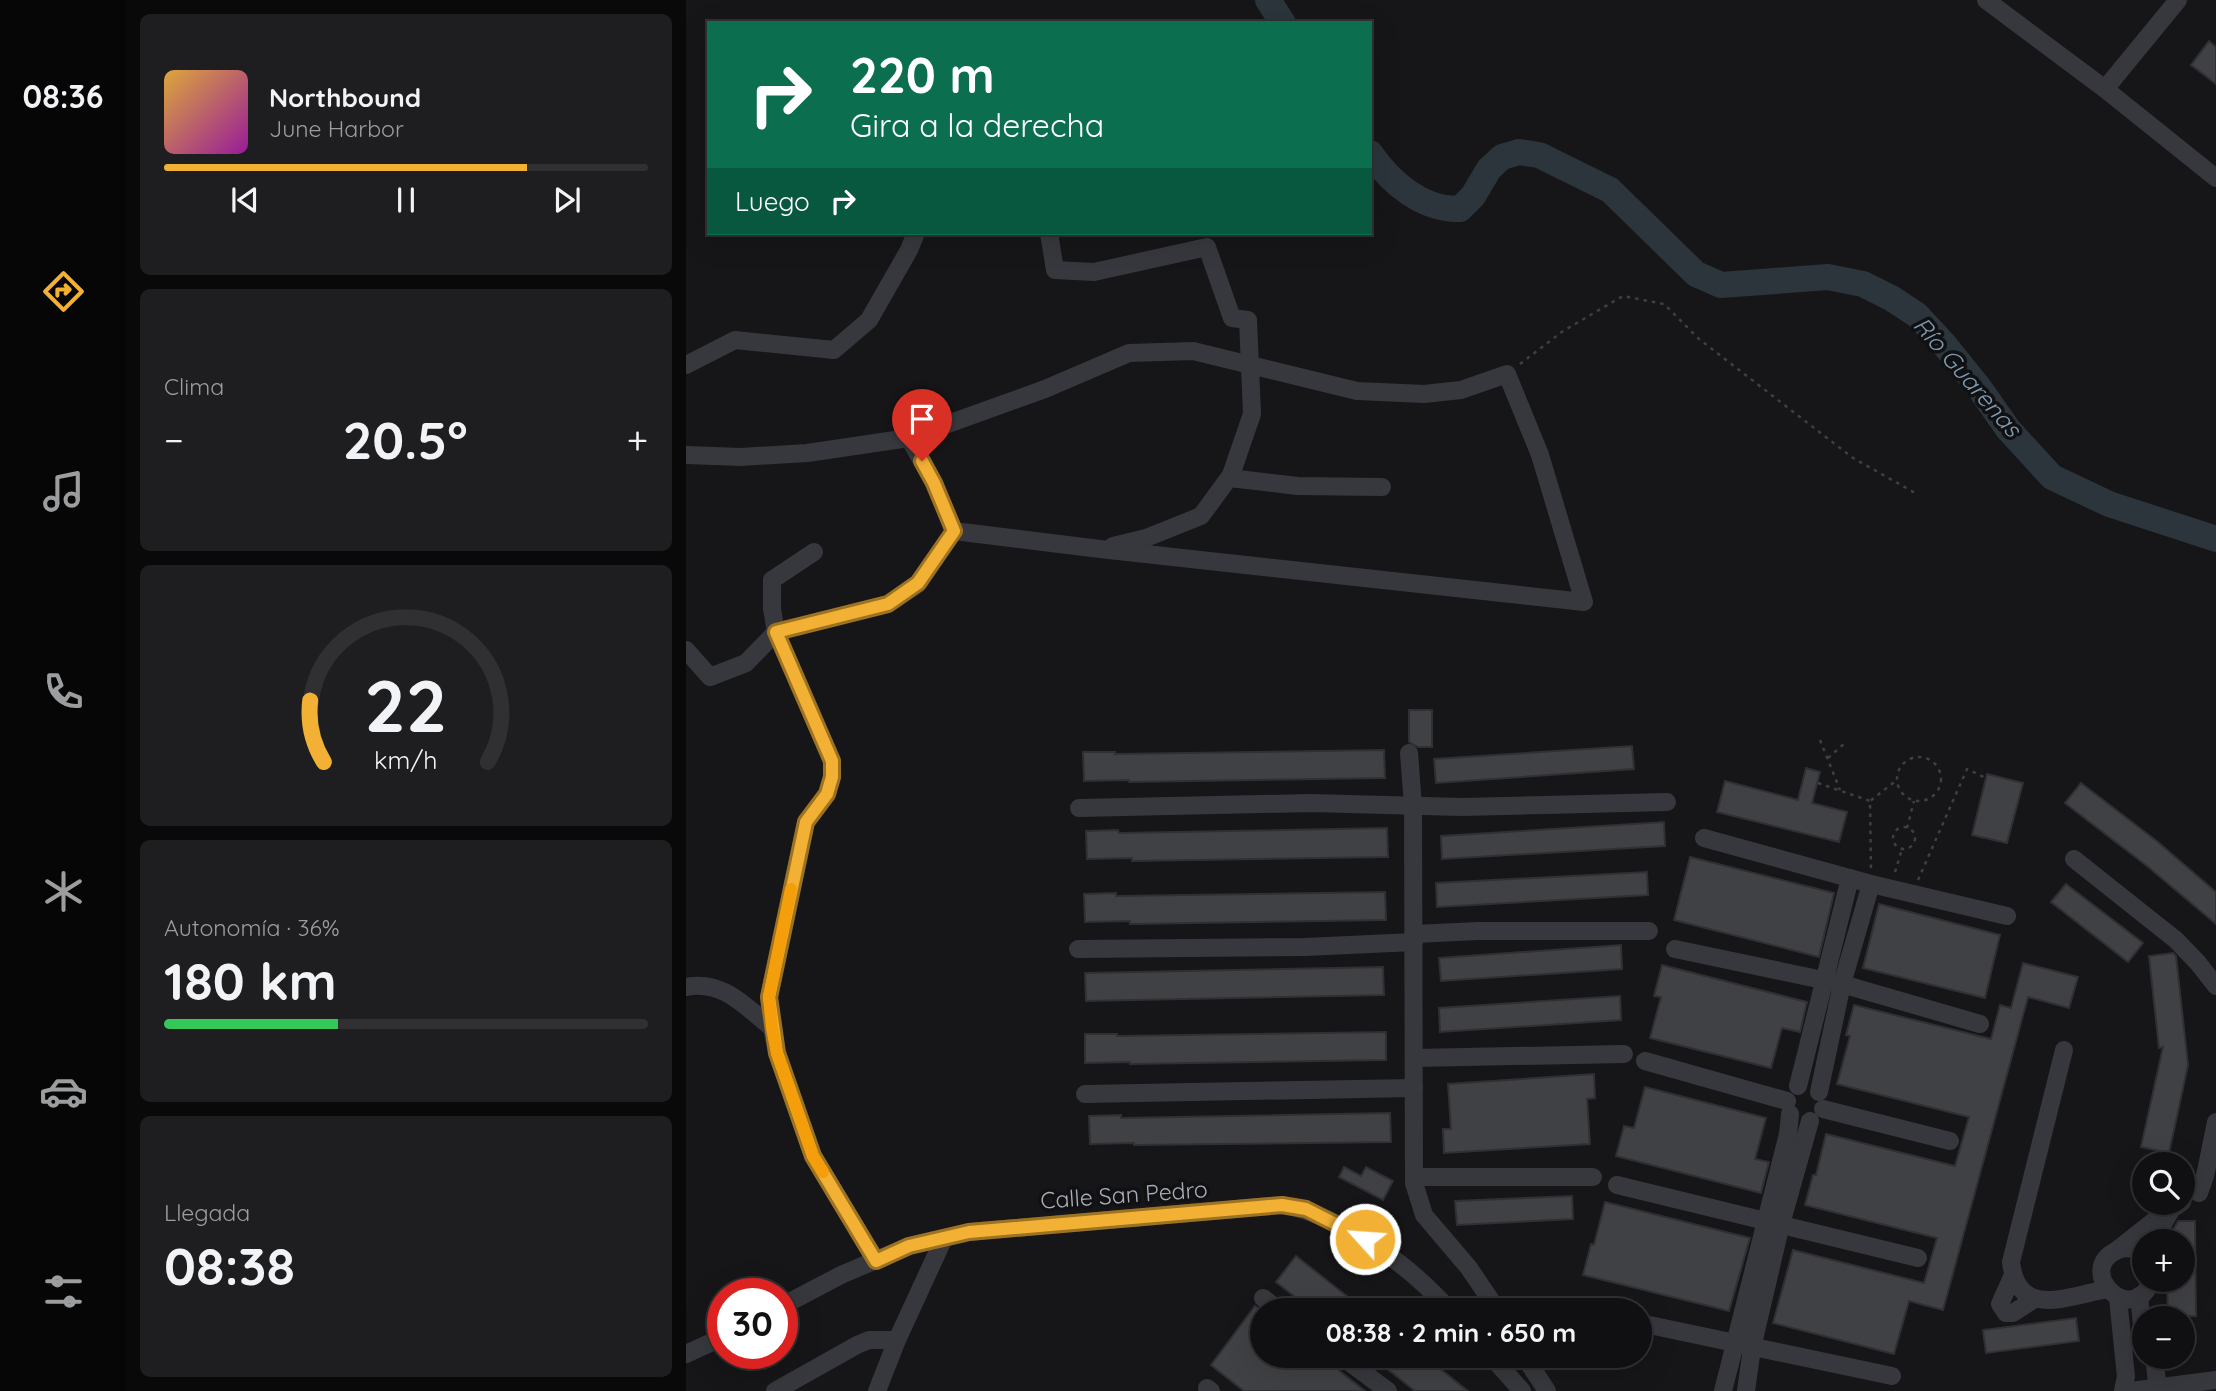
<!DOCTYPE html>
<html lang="es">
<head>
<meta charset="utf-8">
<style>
	:root { --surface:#101012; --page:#1e1e20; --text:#f1f3f6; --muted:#9c9d9f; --line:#303032; --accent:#f2b134 }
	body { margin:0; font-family:Quicksand,sans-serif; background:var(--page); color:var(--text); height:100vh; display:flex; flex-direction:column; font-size:26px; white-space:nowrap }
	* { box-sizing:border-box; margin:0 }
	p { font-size:23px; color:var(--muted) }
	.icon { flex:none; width:38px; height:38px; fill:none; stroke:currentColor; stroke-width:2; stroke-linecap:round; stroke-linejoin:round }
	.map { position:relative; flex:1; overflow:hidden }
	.drawer { display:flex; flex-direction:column; gap:14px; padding:14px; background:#09090a; width:560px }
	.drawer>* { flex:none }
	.guide { position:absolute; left:21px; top:21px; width:665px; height:214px; border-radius:0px; box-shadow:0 7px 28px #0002,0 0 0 2px var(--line); background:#0b6e4f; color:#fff; overflow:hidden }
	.buttons { position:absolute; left:1446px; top:1152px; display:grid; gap:14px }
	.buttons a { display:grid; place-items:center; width:63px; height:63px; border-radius:50%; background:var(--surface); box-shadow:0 7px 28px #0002,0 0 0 2px var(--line); font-size:35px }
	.speed { position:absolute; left:21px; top:1278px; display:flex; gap:14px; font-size:35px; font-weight:700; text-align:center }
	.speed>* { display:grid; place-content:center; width:91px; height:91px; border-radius:50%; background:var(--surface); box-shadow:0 7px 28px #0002,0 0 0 2px var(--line); line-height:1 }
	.speed .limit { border:10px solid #d22; background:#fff; color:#111 }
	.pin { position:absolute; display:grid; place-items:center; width:60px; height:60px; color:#fff; margin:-72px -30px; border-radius:50% 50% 50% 0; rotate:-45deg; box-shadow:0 0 7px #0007 }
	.pin .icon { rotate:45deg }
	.me { position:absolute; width:77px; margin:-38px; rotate:296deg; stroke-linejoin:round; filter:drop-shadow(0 0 5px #0008) }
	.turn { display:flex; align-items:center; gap:24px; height:147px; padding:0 28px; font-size:32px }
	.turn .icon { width:91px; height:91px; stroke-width:2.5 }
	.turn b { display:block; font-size:49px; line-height:60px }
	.then { display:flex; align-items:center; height:66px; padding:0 28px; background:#0003; gap:14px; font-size:26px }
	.big { font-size:52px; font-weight:700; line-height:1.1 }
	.drawer .widget { flex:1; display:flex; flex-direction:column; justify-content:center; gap:10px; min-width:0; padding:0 24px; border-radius:10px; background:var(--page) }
	.drawer .dial { align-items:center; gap:0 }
	.dial svg { height:182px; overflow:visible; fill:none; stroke:var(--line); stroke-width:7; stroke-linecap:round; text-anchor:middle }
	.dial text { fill:var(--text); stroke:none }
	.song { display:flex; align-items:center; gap:21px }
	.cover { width:84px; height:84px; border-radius:10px; background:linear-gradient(135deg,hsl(40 70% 55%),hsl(300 70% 35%)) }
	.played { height:7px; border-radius:4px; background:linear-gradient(90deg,var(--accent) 75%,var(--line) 75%) }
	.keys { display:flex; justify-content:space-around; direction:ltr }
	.heat { display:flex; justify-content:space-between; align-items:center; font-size:38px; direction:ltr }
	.charge { height:10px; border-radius:5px; background:linear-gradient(90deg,#34c759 36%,var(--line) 0) }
	.trip { position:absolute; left:564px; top:1298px; width:402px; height:70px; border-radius:35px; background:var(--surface); box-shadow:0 7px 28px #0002,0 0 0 2px var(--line); font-weight:700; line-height:70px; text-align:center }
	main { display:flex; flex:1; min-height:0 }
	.menu { display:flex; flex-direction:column; width:126px; justify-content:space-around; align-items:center; background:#060607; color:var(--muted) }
	.menu .icon { width:49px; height:49px }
	.menu .current { color:var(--accent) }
	.menu b { font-size:32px; color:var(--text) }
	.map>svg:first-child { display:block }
</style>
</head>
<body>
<main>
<nav class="menu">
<b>08:36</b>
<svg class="icon current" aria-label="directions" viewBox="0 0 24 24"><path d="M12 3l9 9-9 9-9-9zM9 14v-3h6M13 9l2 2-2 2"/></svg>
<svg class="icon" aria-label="music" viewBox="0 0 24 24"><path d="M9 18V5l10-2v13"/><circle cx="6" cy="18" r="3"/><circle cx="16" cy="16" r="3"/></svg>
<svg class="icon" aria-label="phone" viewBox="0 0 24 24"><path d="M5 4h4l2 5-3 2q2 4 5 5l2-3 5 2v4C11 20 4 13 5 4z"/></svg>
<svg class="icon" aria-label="climate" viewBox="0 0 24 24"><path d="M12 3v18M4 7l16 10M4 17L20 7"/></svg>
<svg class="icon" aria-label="car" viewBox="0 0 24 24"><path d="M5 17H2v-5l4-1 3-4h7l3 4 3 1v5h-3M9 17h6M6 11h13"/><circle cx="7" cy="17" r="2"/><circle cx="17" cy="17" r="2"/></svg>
<svg class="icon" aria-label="filters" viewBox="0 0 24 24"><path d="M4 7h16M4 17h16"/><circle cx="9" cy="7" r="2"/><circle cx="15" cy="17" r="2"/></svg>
</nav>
<section class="drawer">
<div class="widget">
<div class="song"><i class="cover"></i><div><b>Northbound</b><p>June Harbor</p></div></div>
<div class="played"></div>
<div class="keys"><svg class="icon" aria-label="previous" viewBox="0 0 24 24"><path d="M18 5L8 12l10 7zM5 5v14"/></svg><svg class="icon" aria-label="pause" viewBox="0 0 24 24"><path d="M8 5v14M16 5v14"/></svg><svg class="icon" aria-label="next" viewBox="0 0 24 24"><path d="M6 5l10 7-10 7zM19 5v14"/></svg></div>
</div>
<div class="widget"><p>Clima</p>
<div class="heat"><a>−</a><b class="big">20.5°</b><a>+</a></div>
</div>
<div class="widget dial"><svg viewBox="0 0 100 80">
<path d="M14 69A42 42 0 1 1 86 69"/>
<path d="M14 69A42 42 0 0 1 8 42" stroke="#f2b134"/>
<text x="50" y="56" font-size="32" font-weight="700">22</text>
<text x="50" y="72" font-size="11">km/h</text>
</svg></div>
<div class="widget"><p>Autonomía · 36%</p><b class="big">180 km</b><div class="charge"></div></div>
<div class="widget"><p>Llegada</p><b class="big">08:38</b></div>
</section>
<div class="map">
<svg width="1530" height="1391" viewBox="0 0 1530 1391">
	<rect width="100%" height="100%" fill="#161618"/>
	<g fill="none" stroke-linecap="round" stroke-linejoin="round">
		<g stroke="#2c353c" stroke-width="26">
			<path d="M582,0L597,23"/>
			<path d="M684,153C705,183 736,210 774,209L787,196L803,169L816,157L833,152L853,155L924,190L1010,274L1035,285L1142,277L1177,284L1205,298L1231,315L1257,343L1294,389L1322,429L1366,477L1423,504L1530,539"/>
		</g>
	</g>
	<g fill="#404145" stroke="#303034" stroke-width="2">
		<path d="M1523,41L1530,47V84L1505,65Z"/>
		<path d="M723,710H746V747H732L723,742Z"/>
		<path d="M946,746L948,769L750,783L748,759Z"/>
		<path d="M698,750L699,778L443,782V780L398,781L397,752H429V754Z"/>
		<path d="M1120,768L1134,772L1126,803L1161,812L1153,842L1031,812L1039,781L1112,800Z"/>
		<path d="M1301,774L1337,783L1321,843L1286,835Z"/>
		<path d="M1395,783L1472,842L1530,892V924L1461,866L1379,803Z"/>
		<path d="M978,822L979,846L756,859L755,836Z"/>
		<path d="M701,828L702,857L446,861V858L401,859L400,831L432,830L433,833Z"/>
		<path d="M1004,857L1148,893L1133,957L988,920Z"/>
		<path d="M961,872L962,895L751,907L750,883Z"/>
		<path d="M1380,884L1457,943L1442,962L1365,902Z"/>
		<path d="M699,892L700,920L444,924V921L399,922L398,894L430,893V896Z"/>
		<path d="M1193,904L1314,935L1299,998L1177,968Z"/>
		<path d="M935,945L936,969L755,981L753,958Z"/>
		<path d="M1487,953L1490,956L1502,1065L1483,1153L1455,1147L1477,1047L1473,1048L1463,956Z"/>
		<path d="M1337,963L1392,977L1383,1008L1342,997L1257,1310L1223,1301L1208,1354L1087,1323L1107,1250L1238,1283L1251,1238L1119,1205L1127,1175H1130L1140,1134L1269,1166L1283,1117L1151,1084L1164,1036L1160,1035L1168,1005L1305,1039L1314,1005L1325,1008Z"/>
		<path d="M976,965L1121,1002L1114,1032L1096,1028L1085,1068L964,1038L975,997L968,996Z"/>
		<path d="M697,967L698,995L400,1001L399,973Z"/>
		<path d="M934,996L935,1020L754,1032L753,1008Z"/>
		<path d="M700,1032V1060L444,1064V1062L399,1063V1034H431V1036Z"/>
		<path d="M908,1074L909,1098L901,1099L904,1144L758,1153L757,1129H765L762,1084Z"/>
		<path d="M959,1087L1080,1118L1069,1159L1083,1162L1075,1193L930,1156L938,1126L948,1128Z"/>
		<path d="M704,1113L705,1142L448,1145V1143L404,1144L403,1116L435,1115V1118Z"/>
		<path d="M658,1167L675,1176L680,1167L707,1181L697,1200L653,1177Z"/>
		<path d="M886,1196L887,1219L771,1225L769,1201Z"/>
		<path d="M919,1202L1064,1238L1043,1311L897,1275L905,1244L908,1245Z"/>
		<path d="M1492,1221H1509L1510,1316H1482L1481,1279H1496V1241H1481Z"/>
		<path d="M610,1256L653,1290L680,1311H627L599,1289L590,1282Z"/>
		<path d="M569,1306L576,1311V1356H635L679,1391H558L525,1365Z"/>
		<path d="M1390,1318L1393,1341L1300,1353L1297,1330Z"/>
		<path d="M685,1356H738L782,1391H729Z"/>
	</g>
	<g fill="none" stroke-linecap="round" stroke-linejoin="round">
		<g stroke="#3d3f44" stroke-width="2.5" stroke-dasharray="3.5 5" stroke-linecap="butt">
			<path d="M834,364L877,331L937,296L978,304L1013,339L1167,458L1231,494"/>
			<path d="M1134,740L1154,790"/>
			<circle cx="1233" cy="779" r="22"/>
			<path d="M1142,758L1159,743"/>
			<path d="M1132,783L1184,801"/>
			<circle cx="1218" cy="838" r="11"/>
			<path d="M1221,828L1228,801"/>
			<path d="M1185,868L1184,801L1211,780"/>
			<path d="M1209,872L1216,849"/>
			<path d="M1232,880L1281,769L1300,778"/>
		</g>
		<g stroke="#37383d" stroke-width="18">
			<path d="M1300,0L1419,89L1530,178"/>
			<path d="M1419,89L1492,0"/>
			<path d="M363,233L369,270L408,272L521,247L546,318L562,320L566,414L545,475L515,516L460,538L427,546"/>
			<path d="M0,365L49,340L148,350L183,320L223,250L230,233"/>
			<path d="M223,438L248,483L268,531"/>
			<path d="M0,455L55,457L121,453L223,438L359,389L443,353L507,351L671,391L738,394L775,390L821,374L854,455L898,602L414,549L268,531"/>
			<path d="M544,478L612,486L696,487"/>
			<path d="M128,552L86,580V609L90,632L146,761V777L141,794L120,822L83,997L86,1028L91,1053L127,1156L190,1261"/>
			<path d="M0,650L24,677L60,663L90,632L202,604L232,584L268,531"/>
			<path d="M723,753L727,806L728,1183L738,1215L783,1268L812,1311"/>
			<path d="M393,808L625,803L775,807L981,802"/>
			<path d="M1018,838L1185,884L1321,916"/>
			<path d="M1388,859L1490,940L1512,963L1530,986"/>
			<path d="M728,934L792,931H963"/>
			<path d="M392,949L619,947L728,942"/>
			<path d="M989,949L1156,984L1294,1024"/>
			<path d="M0,987C36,979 60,1007 86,1028"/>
			<path d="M1378,1050L1325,1262C1332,1319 1380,1297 1421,1289"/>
			<path d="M728,1058L938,1054"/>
			<path d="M959,1061L1101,1101"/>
			<path d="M1112,1086L1164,878"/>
			<path d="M1133,1092L1156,984L1185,884"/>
			<path d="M399,1094L728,1088"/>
			<path d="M1137,1109L1264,1141"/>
			<path d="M728,1177H907"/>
			<path d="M931,1185L1232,1258"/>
			<path d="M1513,1193L1519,1176L1530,1122"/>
			<path d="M1467,1241L1484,1212"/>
			<path d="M1431,1250L1469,1220L1496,1202"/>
			<path d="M1458,1254C1450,1249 1441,1246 1432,1250C1386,1270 1448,1331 1466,1279"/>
			<path d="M1327,1275L1314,1304L1320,1313H1327L1347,1300"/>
			<path d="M1453,1296L1458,1343"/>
			<path d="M577,1298L594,1311"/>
			<path d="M1432,1298L1440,1377L1437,1391"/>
			<path d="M96,1306L155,1275L223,1246L283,1232L596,1205C655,1215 725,1266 764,1311"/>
			<path d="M954,1323L1206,1376"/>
			<path d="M0,1354L37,1337"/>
			<path d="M655,1356L702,1391"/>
			<path d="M805,1356L836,1391"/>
			<path d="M838,1356L861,1391"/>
			<path d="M1468,1356L1472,1391"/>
			<path d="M521,1388L525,1391"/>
			<path d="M89,1391L171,1345L183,1340H211"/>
			<path d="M191,1391L211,1340L258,1238"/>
			<path d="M1037,1391L1102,1134L1104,1114"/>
			<path d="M1060,1391L1066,1348L1095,1224L1124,1121"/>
			<path d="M1445,1391L1530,1380"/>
		</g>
	</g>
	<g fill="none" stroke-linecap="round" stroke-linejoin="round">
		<defs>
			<path id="route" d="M236,461L248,483L268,531L232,583L202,604L90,632L146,761V777L141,794L120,822L83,997L91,1053L127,1156L190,1261L223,1246L283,1232L596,1205L620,1209L679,1239"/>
		</defs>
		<use href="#route" stroke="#9d7322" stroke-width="18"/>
		<use href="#route" stroke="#f2b134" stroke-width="12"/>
		<path stroke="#f59e0b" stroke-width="12" d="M105,889L83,997L86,1028L91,1053L109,1104L127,1156L137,1172"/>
	</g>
	<g text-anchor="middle" stroke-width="7" stroke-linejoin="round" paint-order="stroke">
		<g font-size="23" fill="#a8adb8" stroke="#111113">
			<text transform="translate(438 1195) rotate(-4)" y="8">Calle San Pedro</text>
		</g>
		<g font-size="24" font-style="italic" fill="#7f9bb3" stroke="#111113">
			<text transform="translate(1281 377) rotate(49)" y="8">Río Guarenas</text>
		</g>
	</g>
</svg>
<div class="buttons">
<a><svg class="icon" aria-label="search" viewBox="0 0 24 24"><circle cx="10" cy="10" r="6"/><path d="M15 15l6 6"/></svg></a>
<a>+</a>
<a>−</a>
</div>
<div class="speed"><div class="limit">30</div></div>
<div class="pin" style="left:236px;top:461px;background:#d93025"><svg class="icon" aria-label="arrive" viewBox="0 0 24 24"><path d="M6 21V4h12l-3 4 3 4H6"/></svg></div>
<svg class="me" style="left:679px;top:1239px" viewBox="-20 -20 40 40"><circle r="17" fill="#f2b134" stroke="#fff" stroke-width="3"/><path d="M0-11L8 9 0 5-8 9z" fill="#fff"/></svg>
<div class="trip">08:38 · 2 min · 650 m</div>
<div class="guide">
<div class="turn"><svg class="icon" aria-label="right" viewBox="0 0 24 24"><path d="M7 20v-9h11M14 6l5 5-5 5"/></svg><div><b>220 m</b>Gira a la derecha</div></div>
<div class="then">Luego<svg class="icon" aria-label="right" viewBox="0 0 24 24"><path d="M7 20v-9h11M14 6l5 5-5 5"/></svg></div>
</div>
</div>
</main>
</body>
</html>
